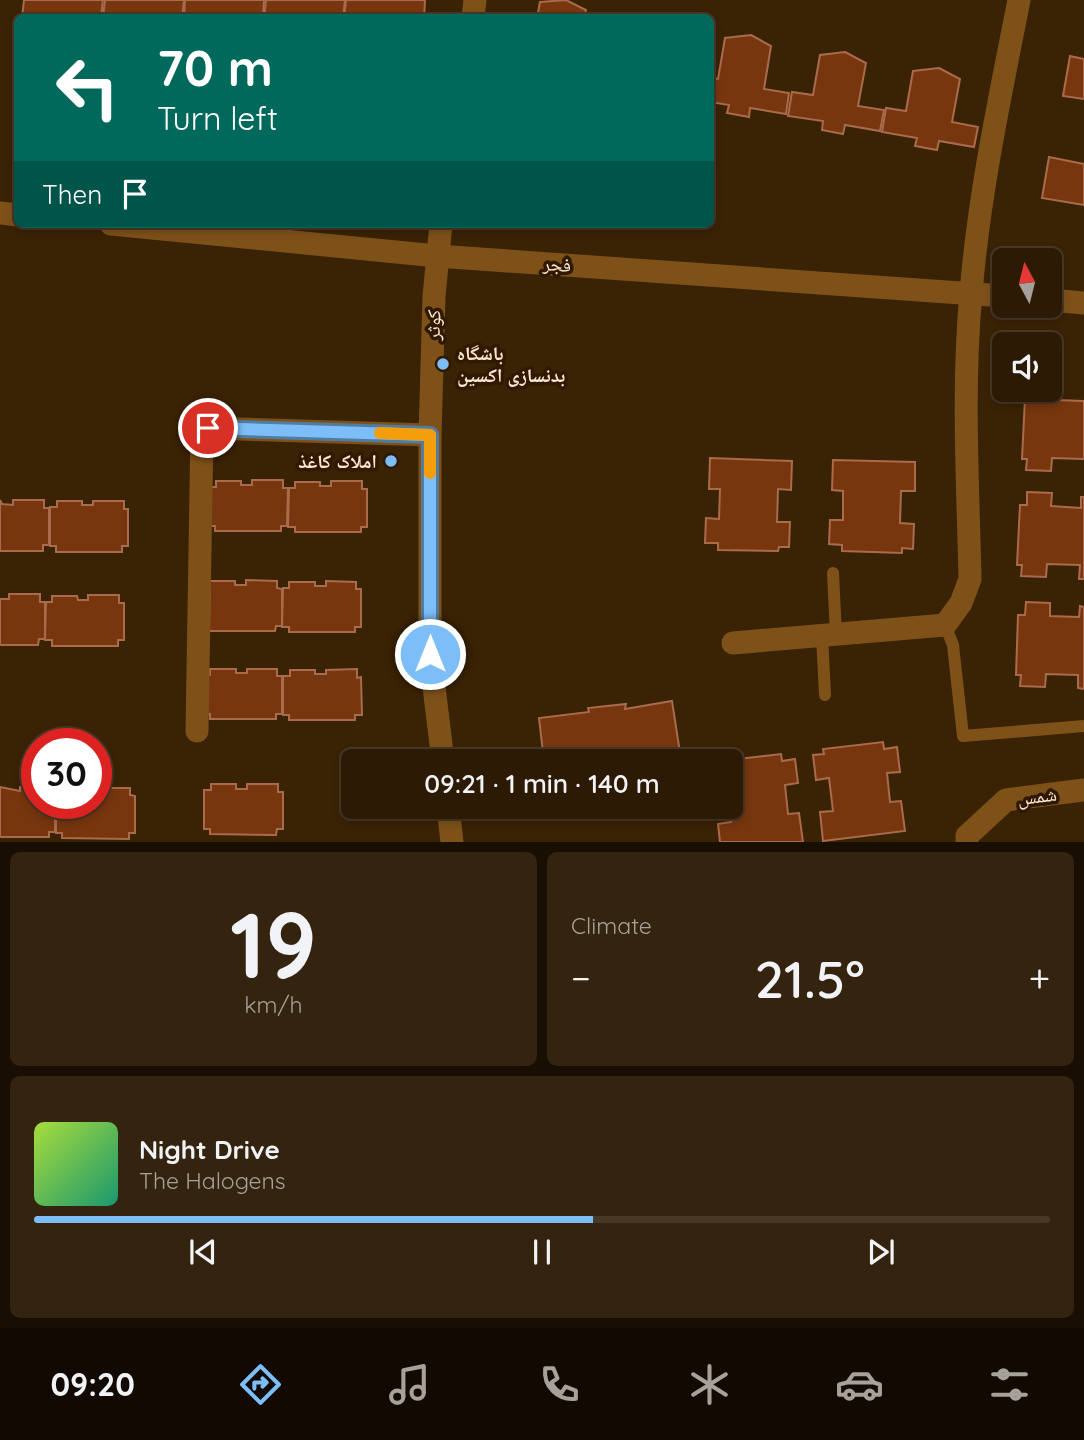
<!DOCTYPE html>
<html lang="en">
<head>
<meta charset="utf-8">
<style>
	:root { --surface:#2c1a04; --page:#34230e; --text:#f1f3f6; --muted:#a6a19a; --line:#483826; --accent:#7dbef9 }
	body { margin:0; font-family:Quicksand,"Noto Naskh Arabic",sans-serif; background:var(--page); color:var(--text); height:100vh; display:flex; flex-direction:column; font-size:26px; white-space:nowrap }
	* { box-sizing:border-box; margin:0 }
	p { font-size:23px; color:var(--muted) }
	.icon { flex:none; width:38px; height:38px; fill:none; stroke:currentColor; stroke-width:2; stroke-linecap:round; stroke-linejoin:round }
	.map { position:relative; height:842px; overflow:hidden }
	.panel { display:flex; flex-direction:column; gap:10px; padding:10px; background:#180e02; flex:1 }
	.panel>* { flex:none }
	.banner { position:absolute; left:14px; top:14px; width:700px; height:214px; border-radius:10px; box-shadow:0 4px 10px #0003,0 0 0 2px var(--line); background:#00695c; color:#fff; overflow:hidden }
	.needle { width:46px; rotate:353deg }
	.tools { position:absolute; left:992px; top:248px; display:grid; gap:14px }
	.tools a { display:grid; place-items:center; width:70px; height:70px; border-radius:10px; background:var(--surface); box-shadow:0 4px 10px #0003,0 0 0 2px var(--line); font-size:35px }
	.speed { position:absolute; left:21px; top:728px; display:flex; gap:14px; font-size:35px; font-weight:700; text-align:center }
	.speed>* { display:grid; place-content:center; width:91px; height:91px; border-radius:50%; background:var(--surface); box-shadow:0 4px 10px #0003,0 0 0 2px var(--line); line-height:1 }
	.speed .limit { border:10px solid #d22; background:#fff; color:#111 }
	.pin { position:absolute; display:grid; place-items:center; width:60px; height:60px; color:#fff; margin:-30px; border:4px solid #fff; border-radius:50%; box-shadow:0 2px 7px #0007 }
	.me { position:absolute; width:77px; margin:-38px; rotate:0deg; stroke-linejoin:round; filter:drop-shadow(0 0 5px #0008) }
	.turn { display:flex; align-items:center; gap:24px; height:147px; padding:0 28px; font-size:32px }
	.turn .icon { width:91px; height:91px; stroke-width:2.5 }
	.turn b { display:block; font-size:49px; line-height:60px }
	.then { display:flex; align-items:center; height:66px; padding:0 28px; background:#0003; gap:14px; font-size:26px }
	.big { font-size:52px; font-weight:600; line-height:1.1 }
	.panel .card { flex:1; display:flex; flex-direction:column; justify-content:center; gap:10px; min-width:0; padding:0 24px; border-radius:10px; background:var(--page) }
	.panel .dial { align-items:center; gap:0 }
	.dial b { font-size:91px; line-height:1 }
	.song { display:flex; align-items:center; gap:21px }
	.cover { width:84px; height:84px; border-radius:10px; background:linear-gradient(135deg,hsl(80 70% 55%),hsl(160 70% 35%)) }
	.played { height:7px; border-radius:4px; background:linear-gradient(90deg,var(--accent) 55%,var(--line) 55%) }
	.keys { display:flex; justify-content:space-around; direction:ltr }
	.heat { display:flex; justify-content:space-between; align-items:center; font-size:38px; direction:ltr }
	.panel .tiles { flex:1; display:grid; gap:10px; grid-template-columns:1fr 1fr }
	.card:last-child { grid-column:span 2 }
	.trip { position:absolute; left:341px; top:749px; width:402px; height:70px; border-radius:10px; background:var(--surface); box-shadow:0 4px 10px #0003,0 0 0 2px var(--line); font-weight:600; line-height:70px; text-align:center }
	.tabs { display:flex; height:112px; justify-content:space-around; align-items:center; background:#120a02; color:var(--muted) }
	.tabs .icon { width:49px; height:49px }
	.tabs .selected { color:var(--accent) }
	.tabs b { font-size:32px; color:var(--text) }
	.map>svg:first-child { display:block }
</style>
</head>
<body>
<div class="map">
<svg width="1084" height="842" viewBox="0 0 1084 842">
	<rect width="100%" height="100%" fill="#3a2205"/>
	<g fill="#77360e" stroke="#a96b4b" stroke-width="2">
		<path d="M24,0H103L101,18H22Z"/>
		<path d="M105,0H184L182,18H103Z"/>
		<path d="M185,0H264L263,18H184Z"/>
		<path d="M266,0H345L343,18H264Z"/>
		<path d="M346,0H425L424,18H344Z"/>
		<path d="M566,0L586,10L584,18H537L540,2Z"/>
		<path d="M751,35L771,46L764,89L789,93L786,114L750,108L749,117L727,113L729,105L710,102V77L718,79L725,38Z"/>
		<path d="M845,52L866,63L858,106L884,110L880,131L845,125L843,134L822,130L823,121L788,116L792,92L813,95L820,55Z"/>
		<path d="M1070,56L1084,59V99L1063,96Z"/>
		<path d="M939,68L960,79L952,122L978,127L974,147L939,141L937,150L915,146L917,138L882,132L886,108L906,111L913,71Z"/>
		<path d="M1049,157L1084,164V205L1042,198Z"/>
		<path d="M1050,387H1057L1056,400L1084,401V459L1052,458L1051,471L1026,470L1027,459H1022L1025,398L1032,399V390H1050Z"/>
		<path d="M710,458L792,461L791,490L778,489L777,522H790L789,547H779L778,551L718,550V543H705L706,518L719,519L720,489H709Z"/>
		<path d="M833,460L915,462V491H901L900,523L914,524L913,549L902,548V553L842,551V545L829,544L830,520H843V491L832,490Z"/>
		<path d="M252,480H283V488H288L287,526H281V531H215V526H209V487H216V481H241V485H252Z"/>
		<path d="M331,481H362V489H367V527H361V532H295V527H288L289,488H295V482H320V486H331Z"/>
		<path d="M1027,492L1052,493L1051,506L1081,508V497H1084V579H1079L1080,565L1047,564L1046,577L1021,576L1022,565H1017L1020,505H1027Z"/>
		<path d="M0,500L2,504L13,505V500H44V508H49V545H43V551H0Z"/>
		<path d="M57,501H82V505H93V501H124V509H128V546H122V552H56V546H50V507H57Z"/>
		<path d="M246,580L277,581V588L282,589V626H276L275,631H209L210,581H235V585H246Z"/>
		<path d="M326,581L356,582V589H361V627H355V632H289V627H282L283,588H289V582H315V586H326Z"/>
		<path d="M9,594H40V602H45V639H39L38,645H0V599H9Z"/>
		<path d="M88,595H119V603H124V640H118V646H52V640H45L46,602H52V596H77L78,600H88Z"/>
		<path d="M1026,602L1050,603V616L1079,617L1080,606L1084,607V689L1078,688V675L1046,674L1045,687L1020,686L1021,675H1016L1018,615H1025Z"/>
		<path d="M210,669H236V673H247V669H277V676H282V714H276V719H210V714H204V675H210Z"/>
		<path d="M357,669V678L361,677L362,715H355V720H289V715H283V676H290V670H315V674H326V670Z"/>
		<path d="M672,701L680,753L630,761H544L539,718L589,712L588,708L626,704L625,709Z"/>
		<path d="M883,742L884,749L897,747L900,772L887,773L890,802L901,801L905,831L823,841L820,812L833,811L829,778L816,780L813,755L824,754L823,749Z"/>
		<path d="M781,754L782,761L795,759L798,783L785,785L788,814L799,813L803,842H720L718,824L731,822L729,807H732V761H721Z"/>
		<path d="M211,784H236V789H247V784H278V792H283V829H277L276,835L210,834V829H204V790H211Z"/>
		<path d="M0,787L20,791V787H37V803H55V832H49V837H0Z"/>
		<path d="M99,788H130V795L135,796V833H129V839L62,838V833H56V803H96Z"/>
	</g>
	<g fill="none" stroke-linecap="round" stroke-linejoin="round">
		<g stroke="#7e5119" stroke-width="12">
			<path d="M833,573L836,635"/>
			<path d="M945,625L953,645L963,736L1084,726"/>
			<path d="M822,636L825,695"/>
		</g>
		<g stroke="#7e5119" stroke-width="23">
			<path d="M473,18L475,0"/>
			<path d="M0,213L18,215"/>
			<path d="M111,224L437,256L1004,296"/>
			<path d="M441,224L434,296L430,435V654L443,761"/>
			<path d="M1050,300L1084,303"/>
			<path d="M733,643L945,625L961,603L970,579C968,484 962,388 971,293C979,194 1000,97 1019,0"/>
			<path d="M197,731L202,430L208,428L430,435"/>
			<path d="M448,807L452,842"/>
			<path d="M967,842V836L1006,800L1084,790"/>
		</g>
	</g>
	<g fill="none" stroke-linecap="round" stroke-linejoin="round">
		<defs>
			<path id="route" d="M208,428L430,435V654"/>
		</defs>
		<use href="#route" stroke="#517ca2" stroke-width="18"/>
		<use href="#route" stroke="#7dbef9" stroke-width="12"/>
		<path stroke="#f59e0b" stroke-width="12" d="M380,433L430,435V473"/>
	</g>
	<g fill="#7dbef9" stroke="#301900" stroke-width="2.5">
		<circle cx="443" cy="364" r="7"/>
		<circle cx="391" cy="461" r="7"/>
	</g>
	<g text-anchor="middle" stroke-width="7" stroke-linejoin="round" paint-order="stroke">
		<g font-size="19" fill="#fde8d3" stroke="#301900">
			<text transform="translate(557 264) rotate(4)" y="7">فجر</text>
			<text transform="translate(433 325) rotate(-88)" y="7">کوثر</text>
			<text transform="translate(1037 796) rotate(-7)" y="7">شمس</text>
		</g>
		<g font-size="19" font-weight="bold" fill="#fde8d3" stroke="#301900" text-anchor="start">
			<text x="457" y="360">باشگاه<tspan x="457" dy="22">بدنسازی اکسین</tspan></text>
			<text x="377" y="468" text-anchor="end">املاک کاغذ</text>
		</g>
	</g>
</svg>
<div class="tools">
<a><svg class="needle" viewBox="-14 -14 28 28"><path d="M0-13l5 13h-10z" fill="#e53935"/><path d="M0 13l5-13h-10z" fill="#a6a19a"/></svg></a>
<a><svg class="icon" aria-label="sound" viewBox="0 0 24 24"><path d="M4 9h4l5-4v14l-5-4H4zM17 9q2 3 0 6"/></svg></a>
</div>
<div class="speed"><div class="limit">30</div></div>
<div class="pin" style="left:208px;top:428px;background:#d93025"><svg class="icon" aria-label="arrive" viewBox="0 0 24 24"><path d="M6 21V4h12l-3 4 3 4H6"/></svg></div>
<svg class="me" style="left:430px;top:654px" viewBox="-20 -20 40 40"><circle r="17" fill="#7dbef9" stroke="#fff" stroke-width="3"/><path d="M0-11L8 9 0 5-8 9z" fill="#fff"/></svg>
<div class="trip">09:21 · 1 min · 140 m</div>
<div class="banner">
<div class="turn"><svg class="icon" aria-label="left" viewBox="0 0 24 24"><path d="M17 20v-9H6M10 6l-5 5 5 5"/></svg><div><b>70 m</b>Turn left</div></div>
<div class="then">Then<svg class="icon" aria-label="arrive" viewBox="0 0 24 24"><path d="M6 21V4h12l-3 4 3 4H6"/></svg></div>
</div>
</div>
<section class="panel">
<div class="tiles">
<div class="card dial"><b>19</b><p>km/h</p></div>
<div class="card"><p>Climate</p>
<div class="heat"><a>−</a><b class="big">21.5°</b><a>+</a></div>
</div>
<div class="card">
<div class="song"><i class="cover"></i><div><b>Night Drive</b><p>The Halogens</p></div></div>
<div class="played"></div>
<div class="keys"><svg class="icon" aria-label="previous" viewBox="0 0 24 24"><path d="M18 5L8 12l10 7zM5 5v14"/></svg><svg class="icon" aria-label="pause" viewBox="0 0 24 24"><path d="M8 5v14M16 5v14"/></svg><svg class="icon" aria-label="next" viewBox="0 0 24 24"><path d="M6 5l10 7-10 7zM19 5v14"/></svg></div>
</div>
</div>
</section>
<nav class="tabs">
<b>09:20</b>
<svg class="icon selected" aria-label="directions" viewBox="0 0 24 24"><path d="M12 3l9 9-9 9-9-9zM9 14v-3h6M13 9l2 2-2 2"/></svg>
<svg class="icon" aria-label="music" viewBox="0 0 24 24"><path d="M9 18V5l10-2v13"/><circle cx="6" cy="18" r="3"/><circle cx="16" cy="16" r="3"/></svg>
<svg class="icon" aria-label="phone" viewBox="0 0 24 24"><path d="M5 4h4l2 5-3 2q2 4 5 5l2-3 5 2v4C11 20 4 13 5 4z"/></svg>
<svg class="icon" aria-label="climate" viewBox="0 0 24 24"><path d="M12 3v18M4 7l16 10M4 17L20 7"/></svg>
<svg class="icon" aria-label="car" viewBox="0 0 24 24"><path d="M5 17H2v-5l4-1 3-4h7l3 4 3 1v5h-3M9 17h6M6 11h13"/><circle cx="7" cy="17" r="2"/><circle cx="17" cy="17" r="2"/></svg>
<svg class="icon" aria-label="filters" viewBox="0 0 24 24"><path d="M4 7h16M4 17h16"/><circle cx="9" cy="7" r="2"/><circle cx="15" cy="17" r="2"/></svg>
</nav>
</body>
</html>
